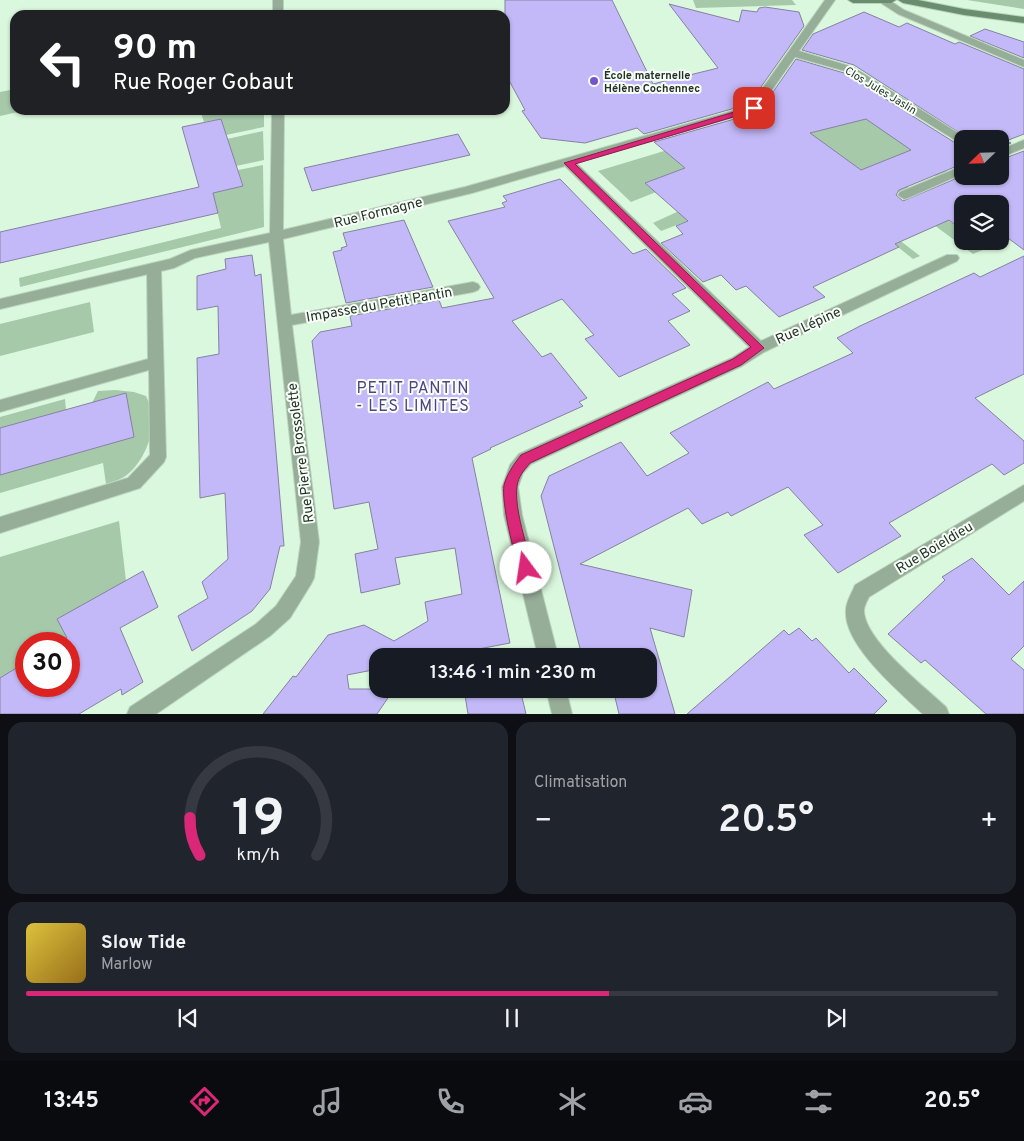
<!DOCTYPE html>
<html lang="fr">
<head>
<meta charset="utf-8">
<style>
	:root { --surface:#171b24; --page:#20242c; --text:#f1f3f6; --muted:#9ea1a6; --line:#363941; --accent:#db2777 }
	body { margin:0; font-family:Overpass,sans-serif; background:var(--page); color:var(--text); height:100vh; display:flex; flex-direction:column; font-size:19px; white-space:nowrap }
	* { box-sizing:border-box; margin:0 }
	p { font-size:16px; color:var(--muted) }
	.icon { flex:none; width:28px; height:28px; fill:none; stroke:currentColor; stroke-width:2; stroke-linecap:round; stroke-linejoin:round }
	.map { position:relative; height:714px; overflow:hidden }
	.sheet { display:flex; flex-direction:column; gap:8px; padding:8px; background:#0d0f14; flex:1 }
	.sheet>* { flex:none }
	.hud { position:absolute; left:10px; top:10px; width:500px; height:105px; border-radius:15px; box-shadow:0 1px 4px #0004; background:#202124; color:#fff; overflow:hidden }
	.needle { width:32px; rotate:247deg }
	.tools { position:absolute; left:954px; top:130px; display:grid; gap:10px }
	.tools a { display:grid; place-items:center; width:55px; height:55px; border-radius:10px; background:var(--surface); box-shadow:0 1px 4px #0004; font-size:25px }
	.speed { position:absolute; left:15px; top:632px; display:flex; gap:10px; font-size:25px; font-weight:700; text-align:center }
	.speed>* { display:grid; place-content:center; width:65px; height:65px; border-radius:50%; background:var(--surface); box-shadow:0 1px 4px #0004; line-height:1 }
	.speed .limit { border:8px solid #d22; background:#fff; color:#111 }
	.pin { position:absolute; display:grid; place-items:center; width:42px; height:42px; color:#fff; margin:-21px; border-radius:10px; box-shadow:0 2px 8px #0006 }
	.me { position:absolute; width:55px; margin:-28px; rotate:346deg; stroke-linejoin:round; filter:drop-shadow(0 0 4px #0008) }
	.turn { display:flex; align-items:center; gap:18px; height:105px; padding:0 20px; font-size:22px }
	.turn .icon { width:65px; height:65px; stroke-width:2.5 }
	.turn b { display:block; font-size:35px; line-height:42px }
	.big { font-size:38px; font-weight:600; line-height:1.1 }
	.sheet .tile { flex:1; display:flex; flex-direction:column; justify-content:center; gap:8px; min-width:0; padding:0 18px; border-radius:15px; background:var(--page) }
	.sheet .dial { align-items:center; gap:0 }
	.dial svg { height:130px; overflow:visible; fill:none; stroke:var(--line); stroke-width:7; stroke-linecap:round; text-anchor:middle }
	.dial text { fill:var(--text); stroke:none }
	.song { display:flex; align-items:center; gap:15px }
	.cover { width:60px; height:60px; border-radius:8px; background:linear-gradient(135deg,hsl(50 70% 55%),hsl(40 70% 35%)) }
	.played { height:5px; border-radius:2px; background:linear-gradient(90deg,var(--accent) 60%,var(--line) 60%) }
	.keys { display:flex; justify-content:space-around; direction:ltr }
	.heat { display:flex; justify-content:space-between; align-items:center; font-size:28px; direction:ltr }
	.sheet .tiles { flex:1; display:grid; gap:8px; grid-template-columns:1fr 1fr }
	.tile:last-child { grid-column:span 2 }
	.trip { position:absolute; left:369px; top:648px; width:288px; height:50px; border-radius:15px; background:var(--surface); box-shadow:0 1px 4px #0004; font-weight:600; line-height:50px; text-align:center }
	.dock { display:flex; height:80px; justify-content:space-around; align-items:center; background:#090b0e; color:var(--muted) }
	.dock .icon { width:35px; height:35px }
	.dock .active { color:var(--accent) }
	.dock b { font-size:22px; color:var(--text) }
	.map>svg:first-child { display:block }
</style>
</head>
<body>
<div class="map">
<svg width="1024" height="714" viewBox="0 0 1024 714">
	<rect width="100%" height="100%" fill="#daf8dd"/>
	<g fill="#a6c9aa">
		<path d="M693,0H792L796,5L696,8Z"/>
		<path d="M967,0H1024V9Z"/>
		<path d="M839,79L947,172L936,176L926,169L898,180L909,188L893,194L885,229L920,256L913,259L854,212L759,125Z"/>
		<path d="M15,89V110H27L0,116V92Z"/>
		<path d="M200,110H264V127L226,135L221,119L204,122Z"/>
		<path d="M263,131L264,160L236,166L227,139Z"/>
		<path d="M674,148L685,157L676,160L685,168L646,183L656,192L631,202L598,171Z"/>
		<path d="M263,165L264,227L20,287L19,278L221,228L213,193L243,185L238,170Z"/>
		<path d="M997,176L1009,239L973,254L910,207L935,211L959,228L962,226V241H1000V207L1002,208Z"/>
		<path d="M681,210L695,218L661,231L653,223Z"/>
		<path d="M90,302L94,332L0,356V324Z"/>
		<path d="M115,390L134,392L146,396C148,401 151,406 152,411C156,432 143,465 124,477C119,480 112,482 106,484L103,463L0,493V475L133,437L126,393L92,403L98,391Z"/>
		<path d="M65,399L66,410L0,428V417Z"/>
		<path d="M119,521L126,581L95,621L57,644H26V662L0,679V557Z"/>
	</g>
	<g fill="#c3b9f8" stroke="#8682a1" fill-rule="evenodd">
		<path d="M505,0H612L653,84L718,68L669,4L739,22L742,10L757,12L759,8L765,7L799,12L804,26L749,104L644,134L637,128L585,143L541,138L522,111L525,110L505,73Z"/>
		<path d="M864,12L899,27L907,23L955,44L959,42L1024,69V134L1006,141L1011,143L1000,148V139H969L854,65L802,50L813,34Z"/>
		<path d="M985,29L1024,42V58L970,36Z"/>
		<path d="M796,59L844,73L957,144L962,145V164L899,190L896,195L903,201L962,176H1000V160L1024,151V250L1000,232V204H962V226L959,228L949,220L895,244L899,247L813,287L825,297L779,317L746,286L736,290L721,275L703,282L661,243L683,234L676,226L688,221L645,183L685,168L654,142L759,112ZM866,119L911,150L861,170L810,133Z"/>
		<path d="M221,119L243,186L213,193L218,213L0,263V232L199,187L182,127Z"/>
		<path d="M458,134L470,155L312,191L304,168Z"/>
		<path d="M560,179L633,254L646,249L686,288L672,294L690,311L668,321L690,345L619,377L585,339L594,335L562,299L512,321L542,357L551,353L587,398L579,402L583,406L490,448L491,449L472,458L510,643L442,656H378V669L347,675L349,689H394L377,714H263L293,676L296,677L328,635L364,625L394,641L428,621L425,602L462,594L455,548L395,558L400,584L361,593L355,554L378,549L369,502L334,509L312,341L320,332L352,326L350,316L439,300L442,308L494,298L448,221L505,207L502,203L507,201L503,196Z"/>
		<path d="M404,220L433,287L346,303L333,252L342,250L341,248L347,246L343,233Z"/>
		<path d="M252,255L255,276L261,274L284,546H280L270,589L252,611L192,651L178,616L208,598L202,582L228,559L225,493L200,498L197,358L219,354L218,306L197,310V276L226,269L225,259Z"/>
		<path d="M1024,256V374L975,398L1024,441V463L1004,475L992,464L889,523L901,536L838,573L804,535L823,525L788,487L731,516L728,512L702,524L688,508L580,564L692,590L684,637L650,628L675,714H619L613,689H648V656H582L541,496L549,476L621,442L647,476L689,453L670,433L768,382L774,389L853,353L837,338L860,326L974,273L980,277Z"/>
		<path d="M126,393L134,437L0,475V428Z"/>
		<path d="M972,558L1009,595L1024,581V646L1011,659L1024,670V714H986L925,660L921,663L888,634L945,580L942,577Z"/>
		<path d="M143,571L158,607L120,628L143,682L122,695L121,689L79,714H0V678L26,662V686H69V644H57L67,638L57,619Z"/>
		<path d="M799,628L812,641L816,638L849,673L854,668L887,701L874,714H687L784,630L789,635Z"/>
		<path d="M464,689H520L526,714H468Z"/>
	</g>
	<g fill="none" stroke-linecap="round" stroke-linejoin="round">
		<defs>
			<path id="lane" d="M154,263L159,265L161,268L166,457L164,462L140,488L0,533V517L128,478L150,455L149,370L0,412V400L148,359L147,268L149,265Z"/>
			<g id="street">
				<rect x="273" y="0" width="10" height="15"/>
				<path d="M825,0H835L799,51L853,67L966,138L967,139H962V143L958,142L845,71L795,57L758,110L576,163L761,341L947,255H957L959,258L957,261L764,352L742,366L531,464L523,473L518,487L522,515L558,656H538L504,515L502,487L510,465L519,454L732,358L749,347L565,166L472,193L283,239L291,315L473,282L478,284L480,287L478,290L473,292L292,325L319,542L314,578L311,584L290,618L270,636L156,714H127L130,707L256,624L276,606L296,576L301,542L269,242L195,258L174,268L0,309V299L170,259L191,250L270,233L272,110H284L283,230L465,187L750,106Z"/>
				<path d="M880,0H889L904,10L1024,60V67L898,14L881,3Z"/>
				<path d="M1024,140V148L1000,158V150Z"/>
				<path d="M962,166V174L908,198L904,199L898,195L900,192Z"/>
				<path d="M1024,485V501L869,597C867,601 864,606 864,611C865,641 925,687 946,707L949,714H923C900,692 843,645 846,610C846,602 852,593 855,585Z"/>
				<path d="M546,689H566L572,714H552Z"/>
			</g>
			<g id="secondary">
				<path d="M848,0H896L891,3H853Z"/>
				<path d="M898,0H918L964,9L1024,17V23L964,15L903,3Z"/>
			</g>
		</defs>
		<use href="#lane" stroke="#b9d4bc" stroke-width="2"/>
		<use href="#street" stroke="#b9d4bc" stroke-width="2"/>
		<use href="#secondary" stroke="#b9d4bc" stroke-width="2"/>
		<use href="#lane" fill="#96ad98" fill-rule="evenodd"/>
		<use href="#street" fill="#96ad98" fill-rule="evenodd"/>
		<use href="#secondary" fill="#6a8d6f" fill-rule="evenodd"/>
	</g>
	<path fill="#db2777" stroke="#8e194d" d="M754,106L757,107V110L575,164L764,348L741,365L530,463C524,470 518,477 517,486C514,508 527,547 533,568L531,572L526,574L521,572C514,557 501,501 504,485C507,474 514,464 521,455L733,359L751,347L564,163Z"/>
	<circle fill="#7554ce" stroke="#f8fef8" stroke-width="2" cx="594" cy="81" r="5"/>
	<g text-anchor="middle" stroke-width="4" stroke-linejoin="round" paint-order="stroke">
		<g font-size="11" font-weight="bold" fill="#253127" stroke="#f8fef8" text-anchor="start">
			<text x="604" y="79">École maternelle<tspan x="604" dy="13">Hélène Cochennec</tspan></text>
		</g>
		<g font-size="11" fill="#253127" stroke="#f8fef8">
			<text transform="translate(881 90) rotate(31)" y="4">Clos Jules Jaslin</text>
		</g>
		<g font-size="14" fill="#253127" stroke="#f8fef8">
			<text transform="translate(378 212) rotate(-14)" y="5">Rue Formagne</text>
			<text transform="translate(379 304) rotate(-10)" y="5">Impasse du Petit Pantin</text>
			<text transform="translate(808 325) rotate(-25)" y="5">Rue Lépine</text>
			<text transform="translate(300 453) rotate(-97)" y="5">Rue Pierre Brossolette</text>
			<text transform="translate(934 547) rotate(-31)" y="5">Rue Boieldieu</text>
		</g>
		<g font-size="16" letter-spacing="1" fill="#514381" stroke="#f8fef8">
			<text x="413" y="393">PETIT PANTIN<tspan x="413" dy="18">- LES LIMITES</tspan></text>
		</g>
	</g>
</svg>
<div class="tools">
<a><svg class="needle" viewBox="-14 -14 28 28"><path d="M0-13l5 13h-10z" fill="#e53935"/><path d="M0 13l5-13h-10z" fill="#9ea1a6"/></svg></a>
<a><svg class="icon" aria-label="layers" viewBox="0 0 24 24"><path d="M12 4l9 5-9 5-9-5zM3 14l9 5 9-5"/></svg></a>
</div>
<div class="speed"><div class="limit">30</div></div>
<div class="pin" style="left:754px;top:108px;background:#d93025"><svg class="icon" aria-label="arrive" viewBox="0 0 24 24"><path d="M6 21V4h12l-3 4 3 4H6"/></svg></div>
<svg class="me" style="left:526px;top:568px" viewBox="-20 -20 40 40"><circle r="19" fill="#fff"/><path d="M0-13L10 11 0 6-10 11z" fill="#db2777"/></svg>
<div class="trip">13:46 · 1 min · 230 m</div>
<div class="hud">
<div class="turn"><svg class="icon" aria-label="left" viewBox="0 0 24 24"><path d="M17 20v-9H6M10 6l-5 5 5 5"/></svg><div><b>90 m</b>Rue Roger Gobaut</div></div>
</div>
</div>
<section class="sheet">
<div class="tiles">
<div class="tile dial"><svg viewBox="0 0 100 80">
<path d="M14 69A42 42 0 1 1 86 69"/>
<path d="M14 69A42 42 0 0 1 8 46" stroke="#db2777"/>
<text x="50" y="56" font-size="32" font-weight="700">19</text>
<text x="50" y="72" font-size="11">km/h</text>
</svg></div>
<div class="tile"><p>Climatisation</p>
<div class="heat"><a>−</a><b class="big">20.5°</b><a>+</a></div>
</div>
<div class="tile">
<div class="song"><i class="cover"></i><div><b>Slow Tide</b><p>Marlow</p></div></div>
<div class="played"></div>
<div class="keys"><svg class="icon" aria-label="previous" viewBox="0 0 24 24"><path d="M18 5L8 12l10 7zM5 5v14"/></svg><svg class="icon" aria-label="pause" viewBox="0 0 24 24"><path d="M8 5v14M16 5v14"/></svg><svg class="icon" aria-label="next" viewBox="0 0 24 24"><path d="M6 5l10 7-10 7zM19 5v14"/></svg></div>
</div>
</div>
</section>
<nav class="dock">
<b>13:45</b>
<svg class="icon active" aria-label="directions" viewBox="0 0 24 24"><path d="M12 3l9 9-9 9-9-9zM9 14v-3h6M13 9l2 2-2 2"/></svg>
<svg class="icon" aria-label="music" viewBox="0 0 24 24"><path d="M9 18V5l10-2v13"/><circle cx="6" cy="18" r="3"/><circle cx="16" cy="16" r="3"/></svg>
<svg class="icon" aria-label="phone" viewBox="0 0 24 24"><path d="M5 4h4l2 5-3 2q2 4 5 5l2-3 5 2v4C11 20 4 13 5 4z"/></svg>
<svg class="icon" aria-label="climate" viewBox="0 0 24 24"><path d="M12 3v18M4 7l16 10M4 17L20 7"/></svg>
<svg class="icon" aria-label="car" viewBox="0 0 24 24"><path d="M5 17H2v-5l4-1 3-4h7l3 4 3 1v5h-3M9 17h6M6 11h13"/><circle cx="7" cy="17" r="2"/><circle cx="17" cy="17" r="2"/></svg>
<svg class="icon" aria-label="filters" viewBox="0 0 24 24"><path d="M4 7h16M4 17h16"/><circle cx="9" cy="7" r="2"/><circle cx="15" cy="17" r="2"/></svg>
<b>20.5°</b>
</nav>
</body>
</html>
